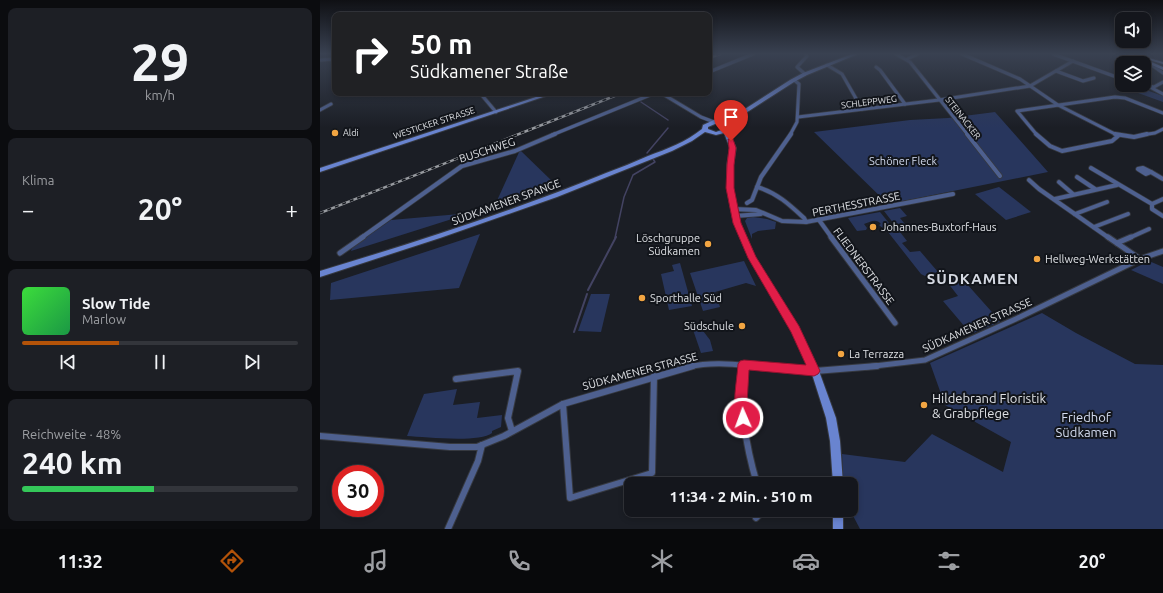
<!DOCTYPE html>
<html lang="de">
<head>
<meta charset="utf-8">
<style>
	:root { --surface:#14161c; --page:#1d1f25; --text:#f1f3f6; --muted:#9d9fa3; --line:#33353b; --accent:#b45309 }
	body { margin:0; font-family:Ubuntu,sans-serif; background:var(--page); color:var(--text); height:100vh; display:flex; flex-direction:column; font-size:15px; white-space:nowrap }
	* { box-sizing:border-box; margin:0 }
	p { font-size:13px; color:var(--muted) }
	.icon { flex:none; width:22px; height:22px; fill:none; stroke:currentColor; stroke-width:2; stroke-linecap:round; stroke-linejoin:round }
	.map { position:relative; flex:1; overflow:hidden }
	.details { display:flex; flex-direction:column; gap:8px; padding:8px; background:#0b0c0f; width:320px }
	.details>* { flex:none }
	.hud { position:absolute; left:12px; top:12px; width:380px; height:84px; border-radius:8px; box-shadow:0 2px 6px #0003,0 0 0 1px var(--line); background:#202124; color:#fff; overflow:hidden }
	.fabs { position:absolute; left:795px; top:12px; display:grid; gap:8px }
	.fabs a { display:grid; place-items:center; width:36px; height:36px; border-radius:8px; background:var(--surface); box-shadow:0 2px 6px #0003,0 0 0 1px var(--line); font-size:20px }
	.speed { position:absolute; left:12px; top:465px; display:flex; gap:8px; font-size:20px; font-weight:700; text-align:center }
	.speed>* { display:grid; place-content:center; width:52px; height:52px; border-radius:50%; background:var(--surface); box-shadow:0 2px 6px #0003,0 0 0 1px var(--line); line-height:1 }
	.speed .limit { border:6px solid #d22; background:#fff; color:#111 }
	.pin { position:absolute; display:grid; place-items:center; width:34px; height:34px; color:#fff; margin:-41px -17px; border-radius:50% 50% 50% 0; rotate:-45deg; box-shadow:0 0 4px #0007 }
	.pin .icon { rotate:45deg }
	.me { position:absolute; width:44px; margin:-22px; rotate:358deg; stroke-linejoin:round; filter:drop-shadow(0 0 3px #0008) }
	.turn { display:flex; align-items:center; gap:14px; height:84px; padding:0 12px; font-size:18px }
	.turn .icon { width:52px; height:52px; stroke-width:2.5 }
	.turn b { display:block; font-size:28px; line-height:34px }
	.big { font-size:30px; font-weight:600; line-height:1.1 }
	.details .card { flex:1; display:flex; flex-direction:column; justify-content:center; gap:6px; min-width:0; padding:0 14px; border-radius:8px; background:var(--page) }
	.details .dial { align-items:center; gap:0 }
	.dial b { font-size:52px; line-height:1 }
	.song { display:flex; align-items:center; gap:12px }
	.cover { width:48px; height:48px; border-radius:6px; background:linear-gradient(135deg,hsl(120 70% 55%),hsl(140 70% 35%)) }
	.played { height:4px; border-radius:2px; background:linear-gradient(90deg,var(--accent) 35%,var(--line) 35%) }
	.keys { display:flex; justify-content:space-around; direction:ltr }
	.heat { display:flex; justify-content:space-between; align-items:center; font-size:22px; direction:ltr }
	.charge { height:6px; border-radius:3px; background:linear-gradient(90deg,#34c759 48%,var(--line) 0) }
	.trip { position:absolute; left:304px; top:477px; width:234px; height:40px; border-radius:8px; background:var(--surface); box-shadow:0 2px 6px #0003,0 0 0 1px var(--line); font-weight:600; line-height:40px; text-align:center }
	.dock { display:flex; height:64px; justify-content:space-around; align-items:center; background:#08090b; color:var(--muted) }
	.dock .icon { width:28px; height:28px }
	.dock .current { color:var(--accent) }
	.dock b { font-size:18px; color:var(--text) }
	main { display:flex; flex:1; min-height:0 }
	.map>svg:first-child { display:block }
</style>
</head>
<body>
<main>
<section class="details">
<div class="card dial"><b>29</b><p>km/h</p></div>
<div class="card"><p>Klima</p>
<div class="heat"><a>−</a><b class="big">20°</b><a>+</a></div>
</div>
<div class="card">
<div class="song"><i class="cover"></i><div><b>Slow Tide</b><p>Marlow</p></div></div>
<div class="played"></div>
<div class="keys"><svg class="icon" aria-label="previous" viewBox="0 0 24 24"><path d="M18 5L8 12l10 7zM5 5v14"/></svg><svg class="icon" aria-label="pause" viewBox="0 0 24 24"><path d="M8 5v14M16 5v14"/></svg><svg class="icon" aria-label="next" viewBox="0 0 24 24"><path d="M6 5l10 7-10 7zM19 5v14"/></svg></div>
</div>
<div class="card"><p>Reichweite · 48%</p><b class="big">240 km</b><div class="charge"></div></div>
</section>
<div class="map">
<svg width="843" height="529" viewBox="0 0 843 529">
	<rect width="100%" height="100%" fill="#1b1e25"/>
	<g fill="#28365d">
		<path d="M802,81V85H812L843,96V102L796,85Z"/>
		<path d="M675,112L728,172L568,204L494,132L590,120L628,118Z"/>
		<path d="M200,150L234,183L175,205Z"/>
		<path d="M679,187L711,212L686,220L655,194Z"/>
		<path d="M580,208L587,216L580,218L589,229L574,224L564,211Z"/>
		<path d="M560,212L573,228L565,230L559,225L561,224C556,218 550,222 544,224L547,228L546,230L537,231L528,218Z"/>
		<path d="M151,213L31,251L33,246L71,220Z"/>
		<path d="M433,217L447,219L456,222L455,229L438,231L432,234V239L425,221L427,218Z"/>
		<path d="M575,230L580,232L587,241L582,243L590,252L600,251L618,272L605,276L601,274L568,232Z"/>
		<path d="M160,234L139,288L10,300L11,283Z"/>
		<path d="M424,261L436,286L426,283L395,292L400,307L383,311L370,273Z"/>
		<path d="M829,261L843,267V284L811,270Z"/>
		<path d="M360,263L372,306L349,310L341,274L354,271L352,265Z"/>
		<path d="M638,274L679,320L680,322L651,334L623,301L638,296L624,278Z"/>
		<path d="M271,294H290L281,332L258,331Z"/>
		<path d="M722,313L756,333L815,364L843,365V529H540L530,510L531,484H523L522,454L585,462L612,434L683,472L691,442L625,405L610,363Z"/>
		<path d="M377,323L390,340L393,351L381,353L371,324Z"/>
		<path d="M137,389L133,405L160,402L157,418L182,415L181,427L172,431V433C160,443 104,437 87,436L104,394Z"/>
	</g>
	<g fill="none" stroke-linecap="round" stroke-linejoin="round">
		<g stroke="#434362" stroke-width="1.5">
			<path d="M321,102L348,120"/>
			<path d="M327,153L348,128"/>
			<path d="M295,238L304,197L313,175L335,162L333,159"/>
		</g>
		<g stroke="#434362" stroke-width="2">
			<path d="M268,290L296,237"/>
			<path d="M254,332L267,294"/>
		</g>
		<defs>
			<g id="street-far3">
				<path d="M576,54L590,62L648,135"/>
				<path d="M642,54L700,79L738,105L797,135"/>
				<path d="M733,54L802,79"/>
				<path d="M587,59L598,54"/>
				<path d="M0,60L15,59"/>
				<path d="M829,63L843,73"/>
				<path d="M507,65L522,74L542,109"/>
				<path d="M556,67L560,70L585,104"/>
				<path d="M736,71L763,81L774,78"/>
				<path d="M389,72L433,54"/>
				<path d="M485,74L477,67L487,56L486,54"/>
				<path d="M820,85L834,87L843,82"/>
				<path d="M830,87L843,94"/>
				<path d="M160,93L176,112"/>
				<path d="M341,93L381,117L394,122"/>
				<path d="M0,110L11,104"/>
				<path d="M478,117L619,100L710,86L753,61"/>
				<path d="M232,135L335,93"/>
				<path d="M470,135L477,122L479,84L474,80"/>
				<path d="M717,135L697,111L795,97L805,98L843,113"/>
				<path d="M822,135L835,133L843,129"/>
			</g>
			<g id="street-far2">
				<path d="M647,134L680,176"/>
				<path d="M716,134L730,146L742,151L792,141L798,136"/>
				<path d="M795,134L814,137L827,134"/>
				<path d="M771,168L832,204V209L843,216"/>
				<path d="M823,168L831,172L826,174L818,169Z"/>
				<path d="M831,172L843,179"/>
				<path d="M757,177L775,189"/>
				<path d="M709,180L719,189L789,238"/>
				<path d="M739,182L753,194"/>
				<path d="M437,187C456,192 470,205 484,218L486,222"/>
				<path d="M735,199L797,185"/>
				<path d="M427,203L432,200L441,177L471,134"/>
				<path d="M832,204L843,199"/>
				<path d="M413,209L436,210L462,221L486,222L633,194"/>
				<path d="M755,214L787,202"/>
				<path d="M415,216L441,214"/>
				<path d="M499,220L512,238"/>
				<path d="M774,227L808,214"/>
				<path d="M41,238L142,166L195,151L235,134"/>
				<path d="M809,238L829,229"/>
			</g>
			<g id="street-far1">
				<path d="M511,237L575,323"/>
				<path d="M788,237L820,259"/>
				<path d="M797,243L811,237"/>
				<path d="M20,253L43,237"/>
				<path d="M369,367C394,361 418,365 444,367"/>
				<path d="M424,367V364"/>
				<path d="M546,367L605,360L700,317L820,259L843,251"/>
			</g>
			<g id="street">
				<path d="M424,366C420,409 425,443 437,484"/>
				<path d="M432,366L495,371L557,366"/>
				<path d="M136,379L198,371L188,418L192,431"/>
				<path d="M243,404L250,498L332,473L334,376"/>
				<path d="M0,436L130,447H157L184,436L243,404L373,366"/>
				<path d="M436,518L444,510"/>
				<path d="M128,529L158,461L162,445"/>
			</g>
			<g id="secondary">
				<path d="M532,54H538L487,75L474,82L418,118L409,126L410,129L408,131L416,148L413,165V189L420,223L435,257L478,327L499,371L516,418L520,441L523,484H513L510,441L506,418L491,371L472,331L429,258L414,223L407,189V165L410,148L404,133L396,135L385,132L372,141L352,151L237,197L120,238L0,277V271C96,242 193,211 286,173C300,168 314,162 328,156C347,149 366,142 382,129L383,125L394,120L407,122L414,116L470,80L483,73ZM395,124H403L404,129L396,132L388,129V127Z"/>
				<path d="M228,93H235L0,172V168Z"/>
				<rect x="513" y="510" width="10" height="19"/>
			</g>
			<g id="primary">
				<path d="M808,54H813L843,67V70Z"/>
				<path d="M829,58L843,62V64L829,60Z"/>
			</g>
		</defs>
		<use href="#street-far3" stroke="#363940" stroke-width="4.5"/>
		<use href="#street-far2" stroke="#363940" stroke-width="5.5"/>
		<use href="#street-far1" stroke="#363940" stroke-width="7"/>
		<use href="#street" stroke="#363940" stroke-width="8"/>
		<use href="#secondary" stroke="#363940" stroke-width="2"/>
		<use href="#primary" stroke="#363940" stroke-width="2"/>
		<use href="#street-far3" stroke="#4e608f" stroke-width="3"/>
		<use href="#street-far2" stroke="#4e608f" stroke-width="4"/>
		<use href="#street-far1" stroke="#4e608f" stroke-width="5"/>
		<use href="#street" stroke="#4e608f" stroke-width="6"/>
		<use href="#secondary" fill="#6984d0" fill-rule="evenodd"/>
		<use href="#primary" fill="#85a2f1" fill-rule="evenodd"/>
		<defs>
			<g id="rail">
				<path d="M389,58L400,54"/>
				<path d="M0,213L302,93"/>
			</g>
		</defs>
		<use href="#rail" stroke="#979a9f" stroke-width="2.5"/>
		<use href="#rail" stroke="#12151b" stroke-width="1.5" stroke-dasharray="4" stroke-linecap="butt"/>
	</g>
	<linearGradient id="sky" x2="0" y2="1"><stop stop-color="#0f1014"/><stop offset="0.42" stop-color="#394151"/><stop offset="1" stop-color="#394151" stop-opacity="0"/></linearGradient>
	<rect width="843" height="128" fill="url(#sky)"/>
	<path fill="#e11d48" stroke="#92132f" d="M408,139H413L416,148L414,165V188L421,223L436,257L479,326L500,371L498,374L494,376L429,370L427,404L428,418L427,422L423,424L418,422C411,406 417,382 418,364L420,361L424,360L486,365L471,332L428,258L413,223L406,188L407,165L409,148Z"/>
	<g fill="#f2a542" stroke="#12151b" stroke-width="1.5">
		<circle cx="15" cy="133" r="4"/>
		<circle cx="553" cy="227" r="4"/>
		<circle cx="388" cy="244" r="4"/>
		<circle cx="717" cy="259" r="4"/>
		<circle cx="322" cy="298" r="4"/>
		<circle cx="422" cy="326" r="4"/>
		<circle cx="521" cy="354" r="4"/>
		<circle cx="604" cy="405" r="4"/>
	</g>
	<g text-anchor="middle" stroke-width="4" stroke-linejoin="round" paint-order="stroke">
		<g font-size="9" fill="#dee0e4" stroke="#12151b">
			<text transform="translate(549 102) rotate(-7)" y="3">SCHLEPPWEG</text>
			<text transform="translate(643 118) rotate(52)" y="3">STEINACKER</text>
			<text transform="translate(114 123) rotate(-18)" y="3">WESTICKER STRASSE</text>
		</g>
		<g font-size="9" fill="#dee0e4" stroke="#12151b" text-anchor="start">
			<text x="23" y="136">Aldi</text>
		</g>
		<g font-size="11" fill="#dee0e4" stroke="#12151b">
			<text transform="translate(167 150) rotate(-18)" y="4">BUSCHWEG</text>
			<text transform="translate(186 202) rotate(-20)" y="4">SÜDKAMENER SPANGE</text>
			<text transform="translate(536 204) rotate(-11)" y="4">PERTHESSTRASSE</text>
			<text transform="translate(544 266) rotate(53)" y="4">FLIEDNERSTRASSE</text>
			<text transform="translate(657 325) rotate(-24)" y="4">SÜDKAMENER STRASSE</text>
			<text transform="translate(320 371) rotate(-15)" y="4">SÜDKAMENER STRASSE</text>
		</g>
		<g font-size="11" fill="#d3dbef" stroke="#12151b">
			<text x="583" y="165">Schöner Fleck</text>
		</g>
		<g font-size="11" fill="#dee0e4" stroke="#12151b" text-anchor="start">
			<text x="561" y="231">Johannes-Buxtorf-Haus</text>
			<text x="380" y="242" text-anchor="end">Löschgruppe<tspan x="380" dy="13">Südkamen</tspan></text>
			<text x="725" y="263">Hellweg-Werkstätten</text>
			<text x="330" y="302">Sporthalle Süd</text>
			<text x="414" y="330" text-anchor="end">Südschule</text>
			<text x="529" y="358">La Terrazza</text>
		</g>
		<g font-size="13" fill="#dee0e4" stroke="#12151b" text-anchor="start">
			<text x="612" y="403">Hildebrand Floristik<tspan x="612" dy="15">&amp; Grabpflege</tspan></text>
		</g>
		<g font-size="13" fill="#d3dbef" stroke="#12151b">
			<text x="766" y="422">Friedhof<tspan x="766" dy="15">Südkamen</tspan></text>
		</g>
		<g font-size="15" font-weight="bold" letter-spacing="1" fill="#d5d9e2" stroke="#12151b">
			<text x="653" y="284">SÜDKAMEN</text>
		</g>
	</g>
</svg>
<div class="fabs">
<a><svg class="icon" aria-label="sound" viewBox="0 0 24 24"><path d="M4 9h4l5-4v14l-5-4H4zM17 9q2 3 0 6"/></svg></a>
<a><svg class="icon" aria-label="layers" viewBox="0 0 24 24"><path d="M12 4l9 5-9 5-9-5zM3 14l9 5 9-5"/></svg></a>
</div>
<div class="speed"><div class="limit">30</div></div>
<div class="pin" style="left:411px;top:141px;background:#d93025"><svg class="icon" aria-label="arrive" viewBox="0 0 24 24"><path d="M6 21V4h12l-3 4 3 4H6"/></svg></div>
<svg class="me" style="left:423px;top:418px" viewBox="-20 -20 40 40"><circle r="17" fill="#e11d48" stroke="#fff" stroke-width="3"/><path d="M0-11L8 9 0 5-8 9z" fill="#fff"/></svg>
<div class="trip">11:34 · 2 Min. · 510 m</div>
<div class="hud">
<div class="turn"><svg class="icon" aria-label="right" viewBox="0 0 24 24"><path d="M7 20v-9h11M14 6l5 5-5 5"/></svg><div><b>50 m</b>Südkamener Straße</div></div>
</div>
</div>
</main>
<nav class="dock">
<b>11:32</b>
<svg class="icon current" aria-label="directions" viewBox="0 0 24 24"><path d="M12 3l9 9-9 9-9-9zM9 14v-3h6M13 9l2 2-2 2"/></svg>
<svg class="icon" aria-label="music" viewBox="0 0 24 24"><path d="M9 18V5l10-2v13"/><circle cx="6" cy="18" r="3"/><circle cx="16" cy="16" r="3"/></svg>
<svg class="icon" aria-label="phone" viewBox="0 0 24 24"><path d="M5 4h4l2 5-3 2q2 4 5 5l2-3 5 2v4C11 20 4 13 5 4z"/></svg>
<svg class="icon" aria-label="climate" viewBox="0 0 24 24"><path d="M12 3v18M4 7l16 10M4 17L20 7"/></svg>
<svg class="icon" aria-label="car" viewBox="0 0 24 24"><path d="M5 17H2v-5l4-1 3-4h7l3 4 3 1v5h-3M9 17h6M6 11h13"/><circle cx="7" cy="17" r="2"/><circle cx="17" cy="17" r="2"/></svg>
<svg class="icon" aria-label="filters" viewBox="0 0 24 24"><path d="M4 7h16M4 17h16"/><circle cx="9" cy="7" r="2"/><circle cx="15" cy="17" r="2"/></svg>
<b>20°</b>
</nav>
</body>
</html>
